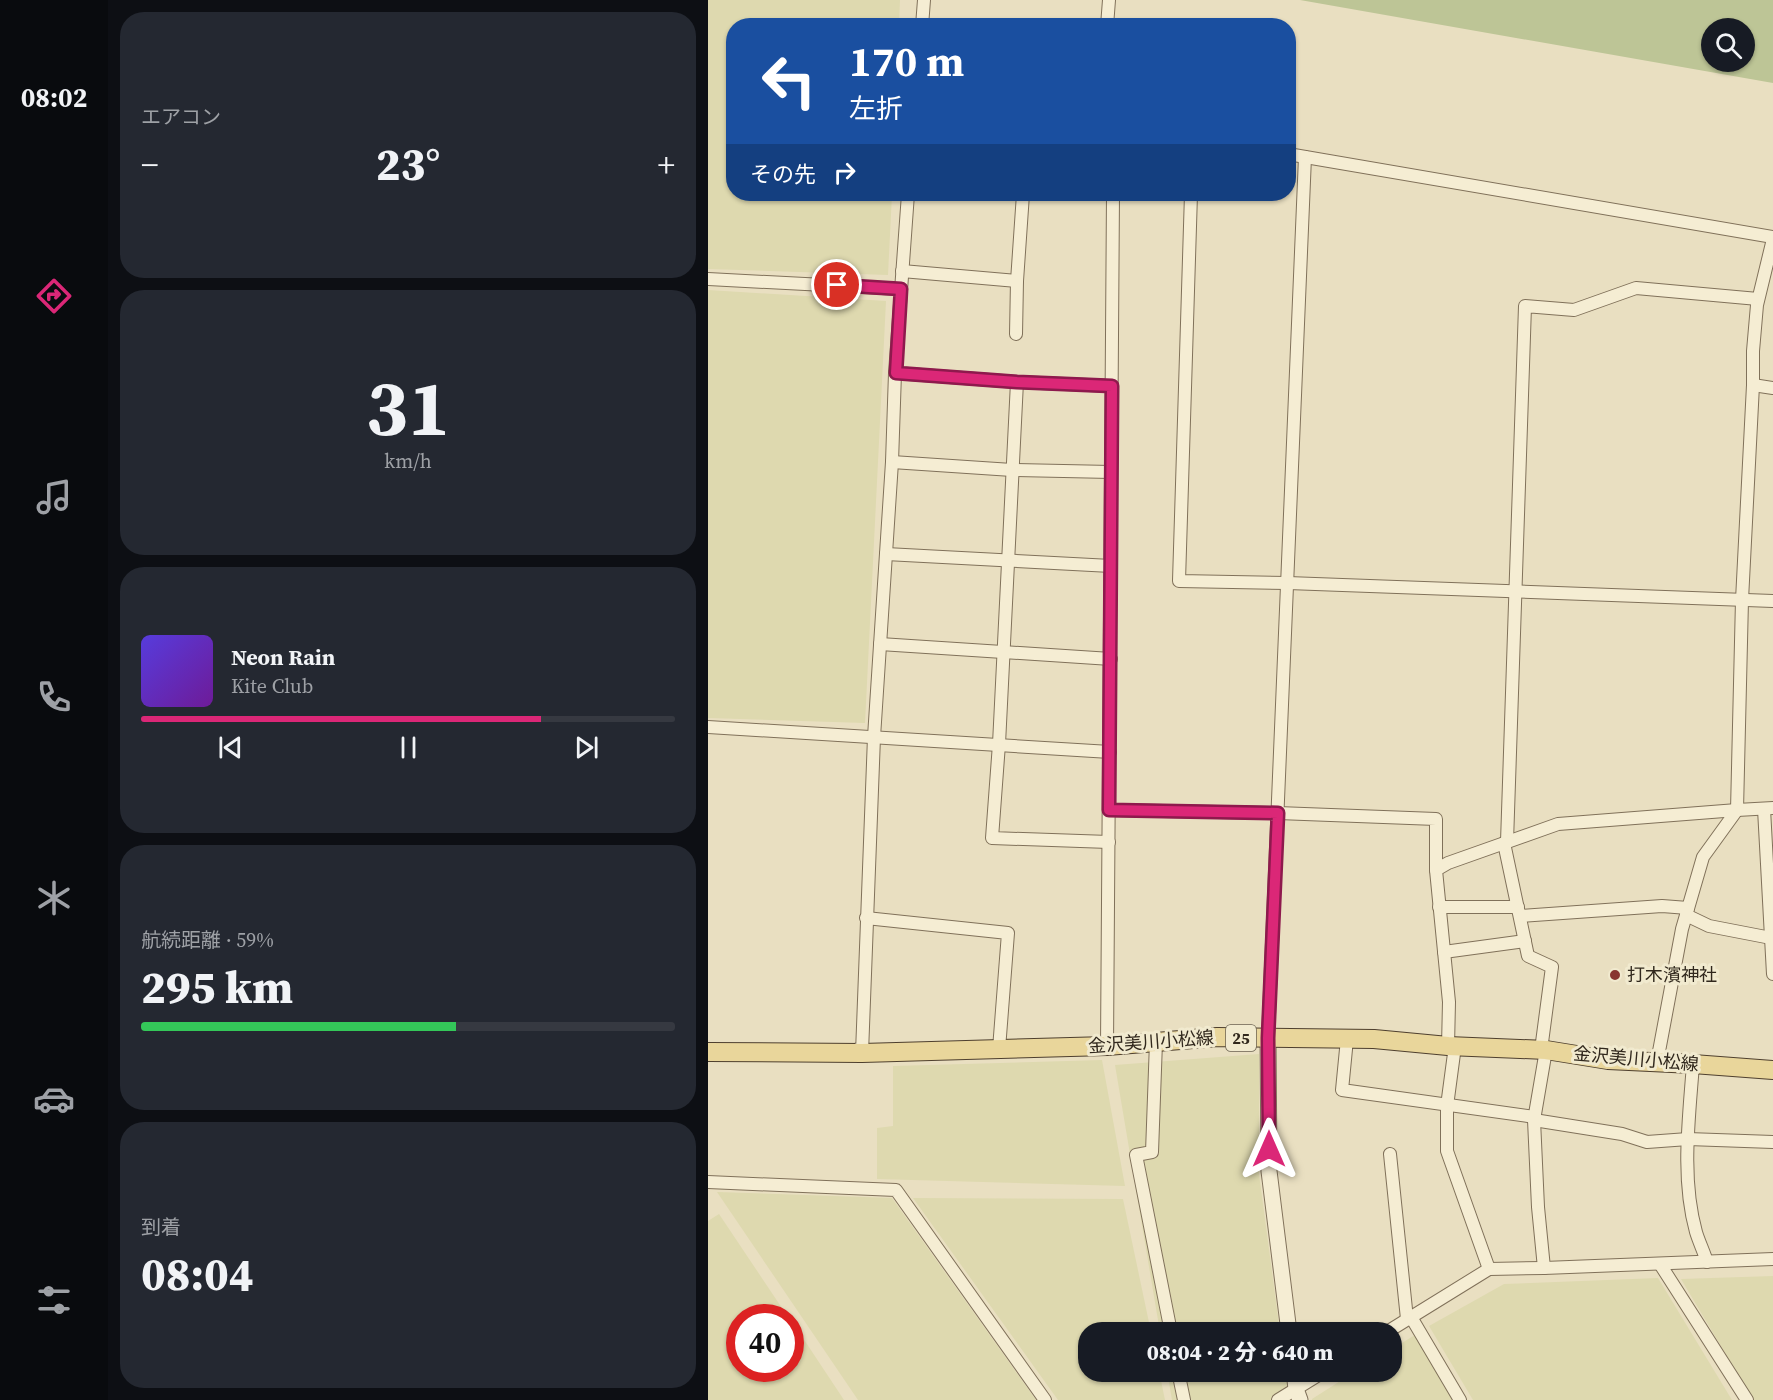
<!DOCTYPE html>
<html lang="ja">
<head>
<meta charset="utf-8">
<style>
	:root { --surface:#171b24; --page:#242831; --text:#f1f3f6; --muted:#9ea1a6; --line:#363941; --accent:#db2777 }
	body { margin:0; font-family:"Source Serif 4","Noto Sans JP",serif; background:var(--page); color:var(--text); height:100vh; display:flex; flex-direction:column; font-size:22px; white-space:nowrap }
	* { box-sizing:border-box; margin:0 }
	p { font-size:20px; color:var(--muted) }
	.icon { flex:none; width:33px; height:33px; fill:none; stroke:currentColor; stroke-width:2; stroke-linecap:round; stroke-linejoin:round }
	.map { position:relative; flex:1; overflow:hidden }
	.drawer { display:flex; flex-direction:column; gap:12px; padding:12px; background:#0d0f14; width:600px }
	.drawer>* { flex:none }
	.guide { position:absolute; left:18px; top:18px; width:570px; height:183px; border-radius:24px; box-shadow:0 2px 4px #0004; background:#1a4fa0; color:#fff; overflow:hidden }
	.controls { position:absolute; left:993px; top:18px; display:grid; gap:12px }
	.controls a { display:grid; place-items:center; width:54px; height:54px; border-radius:50%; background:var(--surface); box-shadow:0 2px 4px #0004; font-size:30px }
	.speed { position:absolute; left:18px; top:1304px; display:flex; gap:12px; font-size:30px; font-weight:700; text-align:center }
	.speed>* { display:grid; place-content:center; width:78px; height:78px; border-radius:50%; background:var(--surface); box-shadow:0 2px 4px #0004; line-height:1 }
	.speed .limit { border:9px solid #d22; background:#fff; color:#111 }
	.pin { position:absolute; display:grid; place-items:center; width:51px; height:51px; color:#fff; margin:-26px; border:3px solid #fff; border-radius:50%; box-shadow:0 2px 6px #0007 }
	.me { position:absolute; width:66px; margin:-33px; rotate:0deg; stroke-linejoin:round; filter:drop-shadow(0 0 4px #0008) }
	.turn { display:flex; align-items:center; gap:21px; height:126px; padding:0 24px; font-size:27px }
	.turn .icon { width:78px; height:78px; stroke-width:2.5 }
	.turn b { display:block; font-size:42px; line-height:51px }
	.then { display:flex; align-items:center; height:57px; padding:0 24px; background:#0003; gap:12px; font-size:22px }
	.big { font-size:45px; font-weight:800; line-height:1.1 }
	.drawer .tile { flex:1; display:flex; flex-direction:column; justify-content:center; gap:9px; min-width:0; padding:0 21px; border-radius:24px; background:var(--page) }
	.drawer .dial { align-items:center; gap:0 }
	.dial b { font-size:78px; line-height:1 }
	.song { display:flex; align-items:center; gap:18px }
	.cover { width:72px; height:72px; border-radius:9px; background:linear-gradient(135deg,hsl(250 70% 55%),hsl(280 70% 35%)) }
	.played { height:6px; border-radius:3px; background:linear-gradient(90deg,var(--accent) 75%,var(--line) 75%) }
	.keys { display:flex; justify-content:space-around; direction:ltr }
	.heat { display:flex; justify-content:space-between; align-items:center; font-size:33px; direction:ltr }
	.charge { height:9px; border-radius:4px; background:linear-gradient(90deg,#34c759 59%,var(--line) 0) }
	.trip { position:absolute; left:370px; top:1322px; width:324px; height:60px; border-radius:24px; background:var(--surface); box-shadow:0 2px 4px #0004; font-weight:800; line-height:60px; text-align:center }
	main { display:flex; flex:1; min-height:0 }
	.menu { display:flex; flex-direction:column; width:108px; justify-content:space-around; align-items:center; background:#090b0e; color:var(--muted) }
	.menu .icon { width:42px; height:42px }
	.menu .current { color:var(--accent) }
	.menu b { font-size:27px; color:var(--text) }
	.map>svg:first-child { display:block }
</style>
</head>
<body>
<main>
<nav class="menu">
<b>08:02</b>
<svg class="icon current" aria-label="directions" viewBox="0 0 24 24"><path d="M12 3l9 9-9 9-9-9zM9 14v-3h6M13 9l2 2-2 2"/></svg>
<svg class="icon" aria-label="music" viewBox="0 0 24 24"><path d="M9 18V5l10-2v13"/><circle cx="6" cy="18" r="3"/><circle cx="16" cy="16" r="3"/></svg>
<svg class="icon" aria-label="phone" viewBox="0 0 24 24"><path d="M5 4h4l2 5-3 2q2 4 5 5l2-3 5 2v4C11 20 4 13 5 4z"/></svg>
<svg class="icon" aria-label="climate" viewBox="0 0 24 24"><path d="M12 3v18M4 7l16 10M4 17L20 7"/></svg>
<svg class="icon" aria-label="car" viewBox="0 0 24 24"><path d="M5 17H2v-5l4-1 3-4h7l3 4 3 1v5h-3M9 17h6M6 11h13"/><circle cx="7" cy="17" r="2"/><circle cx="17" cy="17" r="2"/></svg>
<svg class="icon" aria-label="filters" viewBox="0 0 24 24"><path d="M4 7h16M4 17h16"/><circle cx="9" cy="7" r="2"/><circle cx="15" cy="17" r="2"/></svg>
</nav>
<section class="drawer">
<div class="tile"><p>エアコン</p>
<div class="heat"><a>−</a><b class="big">23°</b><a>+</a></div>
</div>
<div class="tile dial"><b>31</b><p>km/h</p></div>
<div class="tile">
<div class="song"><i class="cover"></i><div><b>Neon Rain</b><p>Kite Club</p></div></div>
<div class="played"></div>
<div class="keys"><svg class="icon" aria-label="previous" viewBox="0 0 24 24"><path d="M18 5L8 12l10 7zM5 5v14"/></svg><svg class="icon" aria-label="pause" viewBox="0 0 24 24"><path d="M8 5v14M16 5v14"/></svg><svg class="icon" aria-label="next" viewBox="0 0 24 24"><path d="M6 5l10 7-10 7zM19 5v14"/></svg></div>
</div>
<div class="tile"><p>航続距離 · 59%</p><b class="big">295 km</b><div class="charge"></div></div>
<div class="tile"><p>到着</p><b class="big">08:04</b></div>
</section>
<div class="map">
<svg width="1065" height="1400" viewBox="0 0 1065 1400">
	<rect width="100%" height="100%" fill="#e9dfc1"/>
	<g fill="#ded9af">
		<path d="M0,0H192L191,25L26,26V194H184L180,275L0,269Z"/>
		<path d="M0,290L178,301L157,723L0,718Z"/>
		<path d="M551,1054V1174L572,1332H452L407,1065Z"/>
		<path d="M394,1060L417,1186L169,1179V1128L185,1126V1066Z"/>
		<path d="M9,1192L184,1198L328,1400H150Z"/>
		<path d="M205,1198L415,1199L443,1332H381V1371H451L457,1400H350Z"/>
		<path d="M11,1214L80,1317H32V1368H82L83,1320L136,1400H0V1221Z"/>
		<path d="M1065,1276V1400H1045L973,1279Z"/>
		<path d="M950,1278L1024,1400H765L721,1326L796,1284Z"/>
		<path d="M707,1335L745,1400H604V1399L648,1371H684V1349Z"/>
		<path d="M459,1371H577L582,1400H464Z"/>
	</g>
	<path fill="#bdc596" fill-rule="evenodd" d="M592,0H1065V83ZM1004,28H1036V62H1004Z"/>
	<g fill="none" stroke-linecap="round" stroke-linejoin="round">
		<defs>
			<g id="minor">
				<path d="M214,26L216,0"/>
				<path d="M399,26L401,0"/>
				<path d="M580,154L1065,237"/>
				<path d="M483,194L471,581L580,583L1065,601"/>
				<path d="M194,271L309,281"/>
				<path d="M0,279L193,289"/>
				<path d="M308,334L309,281L315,194"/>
				<path d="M187,373L309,382L404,386"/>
				<path d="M309,382L291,744L284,838L401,842"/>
				<path d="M1045,385L1065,388"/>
				<path d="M184,462L304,470L403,472"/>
				<path d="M178,554L403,566"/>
				<path d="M172,644L403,659"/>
				<path d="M0,727L402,752"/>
				<path d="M1056,809L1065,974"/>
				<path d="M401,810L570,813L728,819V870"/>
				<path d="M799,842L817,306L866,310L928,288L1050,299"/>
				<path d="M796,843L820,956L844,967L833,1050"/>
				<path d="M731,907H810"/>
				<path d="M978,915L1001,926L1063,938"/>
				<path d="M812,916L954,906L980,908"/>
				<path d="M158,918L300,933L291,1049"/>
				<path d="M736,952L817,941"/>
				<path d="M560,1038L597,157"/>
				<path d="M639,1039L634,1090L827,1117"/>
				<path d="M448,1042L444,1152L428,1155L463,1332"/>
				<path d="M399,1046L405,194"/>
				<path d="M740,1046L741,1002L728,870L740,863L850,824L1029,810L1065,808"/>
				<path d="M747,1046L739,1106V1151L781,1269"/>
				<path d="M150,1049L154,1053L166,737L184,462L187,373L200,194"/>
				<path d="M949,1062L974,929L995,857L1029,810L1034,600L1045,385V351L1049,305L1065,239"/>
				<path d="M985,1064C981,1119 973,1178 988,1232C991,1242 996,1252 999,1262"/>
				<path d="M826,1120L914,1134L939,1142L980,1139L1065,1142"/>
				<path d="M682,1154L699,1319"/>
				<path d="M0,1182L188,1190L337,1400"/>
				<path d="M952,1264L1039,1400"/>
				<path d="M836,1268L830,1207L826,1120L838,1050"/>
				<path d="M703,1317L752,1400"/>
				<path d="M679,1332L781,1269L836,1268L1065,1259"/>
				<path d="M470,1371L476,1400"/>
				<path d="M570,1400L617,1371"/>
			</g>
			<g id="tertiary">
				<path d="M560,1038L561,1171L581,1332"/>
				<path d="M586,1371L588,1389L592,1400"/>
			</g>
			<path id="primary" d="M0,1052L154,1053L399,1046L509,1037L666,1039L740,1046L838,1050L900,1060L985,1064L1065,1070"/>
		</defs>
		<use href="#minor" stroke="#80715a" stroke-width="14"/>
		<use href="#tertiary" stroke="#80715a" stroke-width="17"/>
		<use href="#primary" stroke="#4e3f2e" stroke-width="20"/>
		<use href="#minor" stroke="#f5edd3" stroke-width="12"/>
		<use href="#tertiary" stroke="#f5edd3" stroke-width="15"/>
		<use href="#primary" stroke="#e9d69b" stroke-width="18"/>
	</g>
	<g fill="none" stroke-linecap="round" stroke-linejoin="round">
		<defs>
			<path id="route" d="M129,285L193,289L188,373L309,382L404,386L401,810L570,813L560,1038L561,1149"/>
		</defs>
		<use href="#route" stroke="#8e194d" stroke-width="15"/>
		<use href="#route" stroke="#db2777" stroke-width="10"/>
	</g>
	<circle fill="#893530" stroke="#f1eacf" stroke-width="2" cx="907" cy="975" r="6"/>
	<g text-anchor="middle" stroke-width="6" stroke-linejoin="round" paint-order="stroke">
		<rect fill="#f1eacf" stroke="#6b6252" stroke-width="1.5" x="518" y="1025" width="30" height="26" rx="4.5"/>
		<g font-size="16" font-weight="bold" fill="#31281d">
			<text x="533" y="1044">25</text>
		</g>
		<g font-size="18" fill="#31281d" stroke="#f1eacf" text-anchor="start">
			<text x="919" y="981">打木濱神社</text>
		</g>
		<g font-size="18" fill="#31281d" stroke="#f1eacf">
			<text transform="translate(443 1042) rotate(-4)" y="6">金沢美川小松線</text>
			<text transform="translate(928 1059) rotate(5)" y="6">金沢美川小松線</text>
		</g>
	</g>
</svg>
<div class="controls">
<a><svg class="icon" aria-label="search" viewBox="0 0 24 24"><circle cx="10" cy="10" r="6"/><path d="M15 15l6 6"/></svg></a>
</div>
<div class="speed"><div class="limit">40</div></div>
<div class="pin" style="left:129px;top:285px;background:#d93025"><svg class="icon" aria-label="arrive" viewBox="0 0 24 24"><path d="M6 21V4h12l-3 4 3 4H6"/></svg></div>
<svg class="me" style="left:561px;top:1149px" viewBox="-20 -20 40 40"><path d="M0-17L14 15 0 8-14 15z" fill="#db2777" stroke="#fff" stroke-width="4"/></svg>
<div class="trip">08:04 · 2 分 · 640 m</div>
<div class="guide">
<div class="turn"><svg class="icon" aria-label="left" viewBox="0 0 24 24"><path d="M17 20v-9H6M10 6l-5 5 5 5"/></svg><div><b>170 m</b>左折</div></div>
<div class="then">その先<svg class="icon" aria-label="right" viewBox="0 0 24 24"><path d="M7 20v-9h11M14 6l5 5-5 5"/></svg></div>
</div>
</div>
</main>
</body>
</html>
